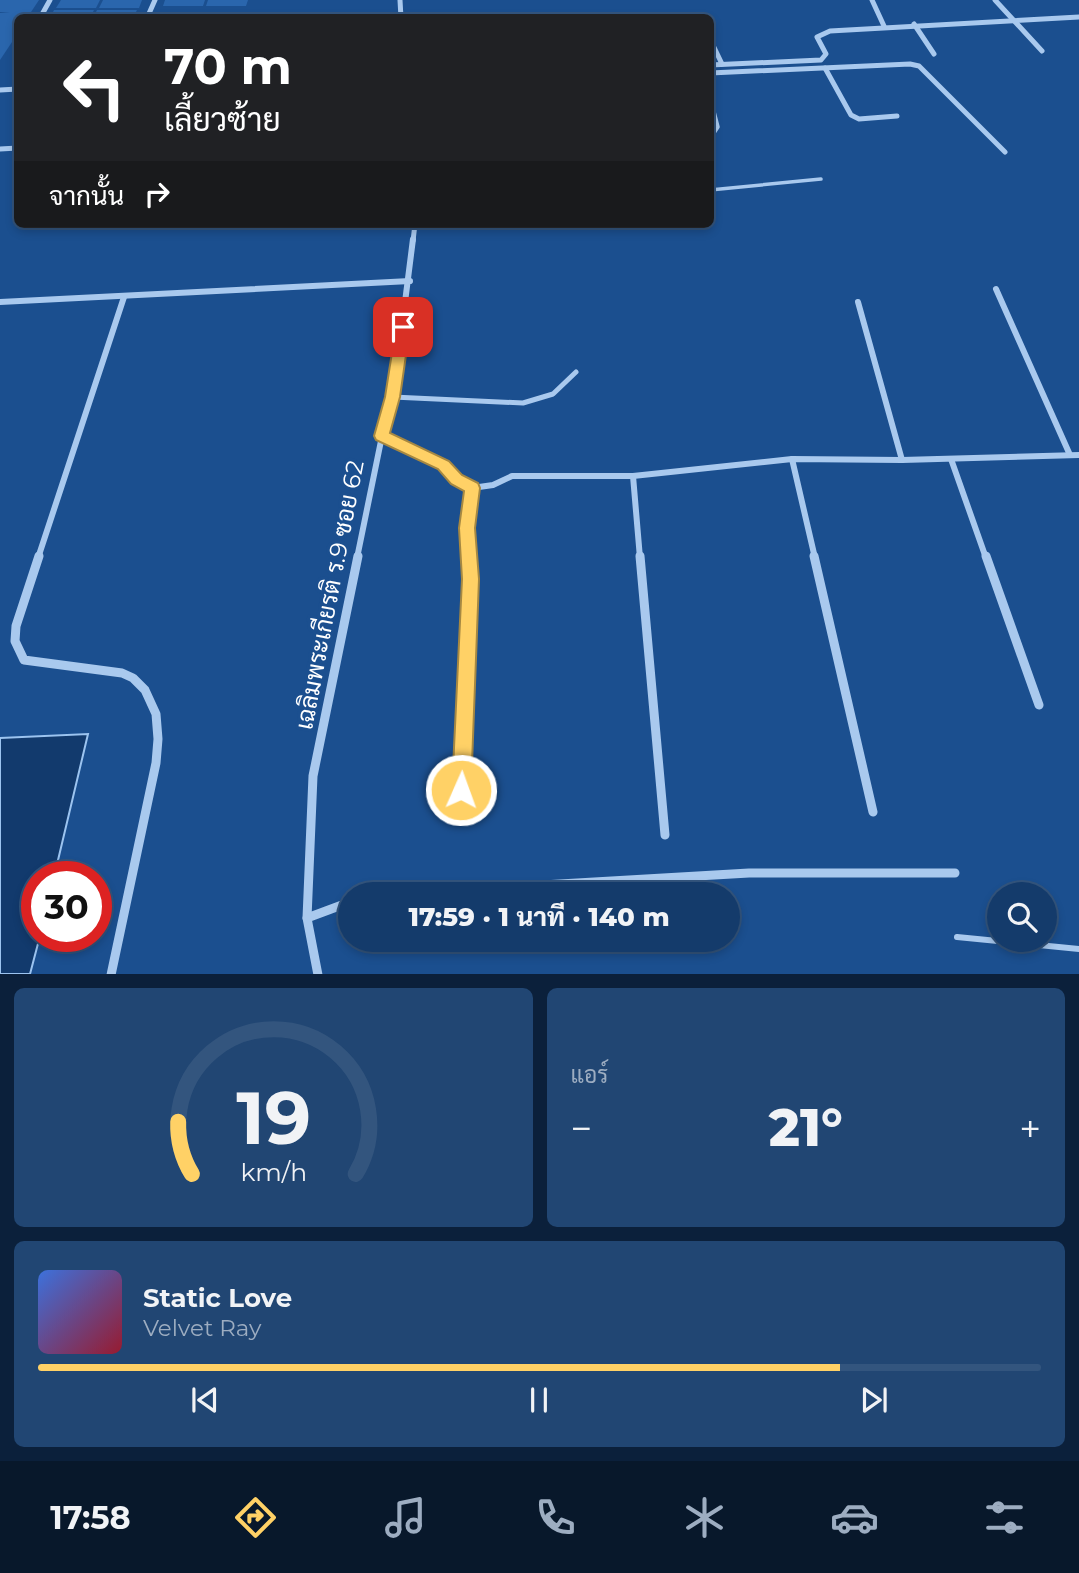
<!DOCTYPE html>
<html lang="th">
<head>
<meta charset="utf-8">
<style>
	:root { --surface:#143b6b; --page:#214673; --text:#f1f3f6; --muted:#9dadc1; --line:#33557e; --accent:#ffd166 }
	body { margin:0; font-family:Montserrat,Sarabun,sans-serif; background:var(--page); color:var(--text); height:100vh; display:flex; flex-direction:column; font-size:26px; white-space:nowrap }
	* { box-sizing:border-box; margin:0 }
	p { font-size:23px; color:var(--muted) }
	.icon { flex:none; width:38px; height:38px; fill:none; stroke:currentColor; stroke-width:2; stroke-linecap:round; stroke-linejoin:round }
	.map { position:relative; height:974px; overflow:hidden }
	.details { display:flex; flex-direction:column; gap:14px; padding:14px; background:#0b203b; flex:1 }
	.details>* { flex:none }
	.banner { position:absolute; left:14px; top:14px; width:700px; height:214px; border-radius:10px; box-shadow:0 4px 10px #0003,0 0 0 2px var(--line); background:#202124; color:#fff; overflow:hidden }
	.tools { position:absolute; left:987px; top:882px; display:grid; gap:14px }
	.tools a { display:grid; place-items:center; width:70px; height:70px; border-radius:50%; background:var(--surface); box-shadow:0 4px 10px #0003,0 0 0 2px var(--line); font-size:35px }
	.speed { position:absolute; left:21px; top:861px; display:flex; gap:14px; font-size:35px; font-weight:700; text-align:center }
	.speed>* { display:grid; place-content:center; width:91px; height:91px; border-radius:50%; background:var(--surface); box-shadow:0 4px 10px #0003,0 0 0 2px var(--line); line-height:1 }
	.speed .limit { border:10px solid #d22; background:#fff; color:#111 }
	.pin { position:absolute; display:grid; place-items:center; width:60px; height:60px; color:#fff; margin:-30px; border-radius:14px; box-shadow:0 4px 10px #0006 }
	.me { position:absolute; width:77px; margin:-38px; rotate:2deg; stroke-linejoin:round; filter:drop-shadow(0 0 5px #0008) }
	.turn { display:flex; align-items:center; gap:24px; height:147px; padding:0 35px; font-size:32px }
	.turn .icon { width:91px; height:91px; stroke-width:2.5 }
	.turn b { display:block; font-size:49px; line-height:60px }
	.then { display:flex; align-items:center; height:66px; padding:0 35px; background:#0003; gap:14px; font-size:26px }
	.big { font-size:52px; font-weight:800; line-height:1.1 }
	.details .widget { flex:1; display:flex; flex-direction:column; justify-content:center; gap:10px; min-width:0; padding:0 24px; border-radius:10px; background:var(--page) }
	.details .dial { align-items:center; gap:0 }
	.dial svg { height:182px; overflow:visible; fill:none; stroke:var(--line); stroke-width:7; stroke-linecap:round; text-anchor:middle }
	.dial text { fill:var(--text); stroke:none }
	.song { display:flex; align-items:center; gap:21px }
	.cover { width:84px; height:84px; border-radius:10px; background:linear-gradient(135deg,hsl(220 70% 55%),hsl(350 70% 35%)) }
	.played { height:7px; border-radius:4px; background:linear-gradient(90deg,var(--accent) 80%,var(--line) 80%) }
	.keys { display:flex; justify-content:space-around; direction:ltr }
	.heat { display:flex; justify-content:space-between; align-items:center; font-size:38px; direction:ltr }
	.details .tiles { flex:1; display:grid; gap:14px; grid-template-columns:1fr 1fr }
	.widget:last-child { grid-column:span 2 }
	.trip { position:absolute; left:338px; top:882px; width:402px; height:70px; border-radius:35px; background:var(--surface); box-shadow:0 4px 10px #0003,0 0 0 2px var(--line); font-weight:800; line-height:70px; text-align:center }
	.tabs { display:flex; height:112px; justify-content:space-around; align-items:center; background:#08182b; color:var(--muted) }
	.tabs .icon { width:49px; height:49px }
	.tabs .selected { color:var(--accent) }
	.tabs b { font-size:32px; color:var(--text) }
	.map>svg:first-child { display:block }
</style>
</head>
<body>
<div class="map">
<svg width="1079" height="975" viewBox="0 0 1079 975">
	<rect width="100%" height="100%" fill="#1b4f8f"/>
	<path fill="#123a6d" stroke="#9cc4f0" stroke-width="2" d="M88,734L54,877H37V936H40L30,974H0V738Z"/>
	<g fill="#2a66ad">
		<path d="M0,0H39L27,18H18V33L0,60V13H10L0,12Z"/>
		<path d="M61,0H100L96,8H56Z"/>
		<path d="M103,0H142L139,8H99Z"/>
		<path d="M165,0H205L203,6H163Z"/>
		<path d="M208,0H248L246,6H206Z"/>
		<path d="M54,10H94L90,18H50Z"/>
		<path d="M97,10H137L133,18H93Z"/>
	</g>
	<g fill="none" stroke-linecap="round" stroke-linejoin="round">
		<g stroke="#a9c9ee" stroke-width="3.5">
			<path d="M710,96L718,127L710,139"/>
			<path d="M710,190L821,179"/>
		</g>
		<path stroke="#a9c9ee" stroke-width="5" d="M393,397L523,403L553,394L576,372"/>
		<path stroke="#a9c9ee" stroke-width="6" d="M957,937L1079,949"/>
		<g stroke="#a9c9ee" stroke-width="5">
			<path d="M400,0L401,18"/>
			<path d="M872,0L884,26"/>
			<path d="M995,0L1042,51"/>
			<path d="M40,18L50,0"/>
			<path d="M147,18L155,0"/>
			<path d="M914,24L934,54"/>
			<path d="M710,39L722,64"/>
			<path d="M16,57L18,55"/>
			<path d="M710,65L821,60L826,54L817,37L830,31L1079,17"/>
			<path d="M825,68L851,115L859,119L897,116"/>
			<path d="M710,73L910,64L919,66L1005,152"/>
			<path d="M0,90L18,89"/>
			<path d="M0,149L18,148"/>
			<path d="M413,241L415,224"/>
		</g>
		<g stroke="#a9c9ee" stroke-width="6">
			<path d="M996,289L1070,455"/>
			<path d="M0,302L410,281"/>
			<path d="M858,302L902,460"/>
			<path d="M382,436L443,465L456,480L472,488"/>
			<path d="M792,459L815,558"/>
			<path d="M951,459L986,558"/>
			<path d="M633,476L640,558"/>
			<path d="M38,558L124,297"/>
			<path d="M357,558L382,436L393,397L413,239"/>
			<path d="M469,558L467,528L472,488L493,485L512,476H633L792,459L902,460L1079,455"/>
		</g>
		<g stroke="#a9c9ee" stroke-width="9">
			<path d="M39,556L16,626L15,641L24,660L122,673L133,678L145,690L156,714L158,739L156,763L111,975"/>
			<path d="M640,556L665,835"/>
			<path d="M814,556L873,812"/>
			<path d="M986,556L1039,705"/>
			<path d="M461,790L470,579L469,556"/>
			<path d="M387,894L749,873H955"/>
			<path d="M307,918L350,902"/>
			<path d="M318,975L307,918L313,776L358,556"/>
		</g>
	</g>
	<path fill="#ffd166" stroke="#a68842" stroke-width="2" d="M403,323L410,327L400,397L390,433L449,461L462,475L478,483L480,488L475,528L479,579L471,790L468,797L461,800L454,797L452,790L462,579L459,528L464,491L451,484L438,469L376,440L374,436L385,397L396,327Z"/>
	<g text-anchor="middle" stroke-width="7" stroke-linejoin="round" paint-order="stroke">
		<g font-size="24" fill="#fff" stroke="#1b4f8f">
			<text transform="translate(330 595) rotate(-79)" y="8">เฉลิมพระเกียรติ ร.9 ซอย 62</text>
		</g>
	</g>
</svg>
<div class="tools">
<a><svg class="icon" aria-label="search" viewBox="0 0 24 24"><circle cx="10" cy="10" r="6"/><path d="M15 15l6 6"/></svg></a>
</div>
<div class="speed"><div class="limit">30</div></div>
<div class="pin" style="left:403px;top:327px;background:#d93025"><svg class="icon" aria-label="arrive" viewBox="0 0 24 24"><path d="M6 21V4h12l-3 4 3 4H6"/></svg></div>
<svg class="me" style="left:461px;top:790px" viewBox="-20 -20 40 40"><circle r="17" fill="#ffd166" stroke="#fff" stroke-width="3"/><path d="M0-11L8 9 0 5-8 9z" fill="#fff"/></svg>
<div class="trip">17:59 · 1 นาที · 140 m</div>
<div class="banner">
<div class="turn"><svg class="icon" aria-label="left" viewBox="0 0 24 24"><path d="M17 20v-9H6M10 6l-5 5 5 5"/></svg><div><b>70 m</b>เลี้ยวซ้าย</div></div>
<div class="then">จากนั้น<svg class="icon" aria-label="right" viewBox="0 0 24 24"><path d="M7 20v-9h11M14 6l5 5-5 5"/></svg></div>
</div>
</div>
<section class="details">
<div class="tiles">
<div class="widget dial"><svg viewBox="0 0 100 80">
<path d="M14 69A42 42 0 1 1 86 69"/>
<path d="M14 69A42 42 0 0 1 8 46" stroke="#ffd166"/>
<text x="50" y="56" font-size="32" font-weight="700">19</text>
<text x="50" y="72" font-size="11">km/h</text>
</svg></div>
<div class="widget"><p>แอร์</p>
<div class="heat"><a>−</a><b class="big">21°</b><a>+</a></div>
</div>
<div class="widget">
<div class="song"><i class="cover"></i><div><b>Static Love</b><p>Velvet Ray</p></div></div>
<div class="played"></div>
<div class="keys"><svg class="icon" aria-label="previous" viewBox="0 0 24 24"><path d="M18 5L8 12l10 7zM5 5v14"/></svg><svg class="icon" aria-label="pause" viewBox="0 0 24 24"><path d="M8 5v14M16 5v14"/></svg><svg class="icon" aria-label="next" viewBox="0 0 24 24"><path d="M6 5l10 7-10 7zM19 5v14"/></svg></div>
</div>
</div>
</section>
<nav class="tabs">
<b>17:58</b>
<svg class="icon selected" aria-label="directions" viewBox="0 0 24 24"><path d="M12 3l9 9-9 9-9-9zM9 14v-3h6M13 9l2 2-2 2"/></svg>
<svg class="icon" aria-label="music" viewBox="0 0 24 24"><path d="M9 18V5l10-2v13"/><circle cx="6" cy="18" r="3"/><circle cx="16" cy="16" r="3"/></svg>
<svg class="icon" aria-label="phone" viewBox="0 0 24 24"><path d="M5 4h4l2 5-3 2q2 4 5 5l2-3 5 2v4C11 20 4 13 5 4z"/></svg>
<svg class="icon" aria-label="climate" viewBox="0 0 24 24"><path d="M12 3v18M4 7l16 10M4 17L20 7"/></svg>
<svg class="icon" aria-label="car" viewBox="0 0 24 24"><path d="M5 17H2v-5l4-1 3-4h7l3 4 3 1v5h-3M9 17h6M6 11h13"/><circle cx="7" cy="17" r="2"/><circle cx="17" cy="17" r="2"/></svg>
<svg class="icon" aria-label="filters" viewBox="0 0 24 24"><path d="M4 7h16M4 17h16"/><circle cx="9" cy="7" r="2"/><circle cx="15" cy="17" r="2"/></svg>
</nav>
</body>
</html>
